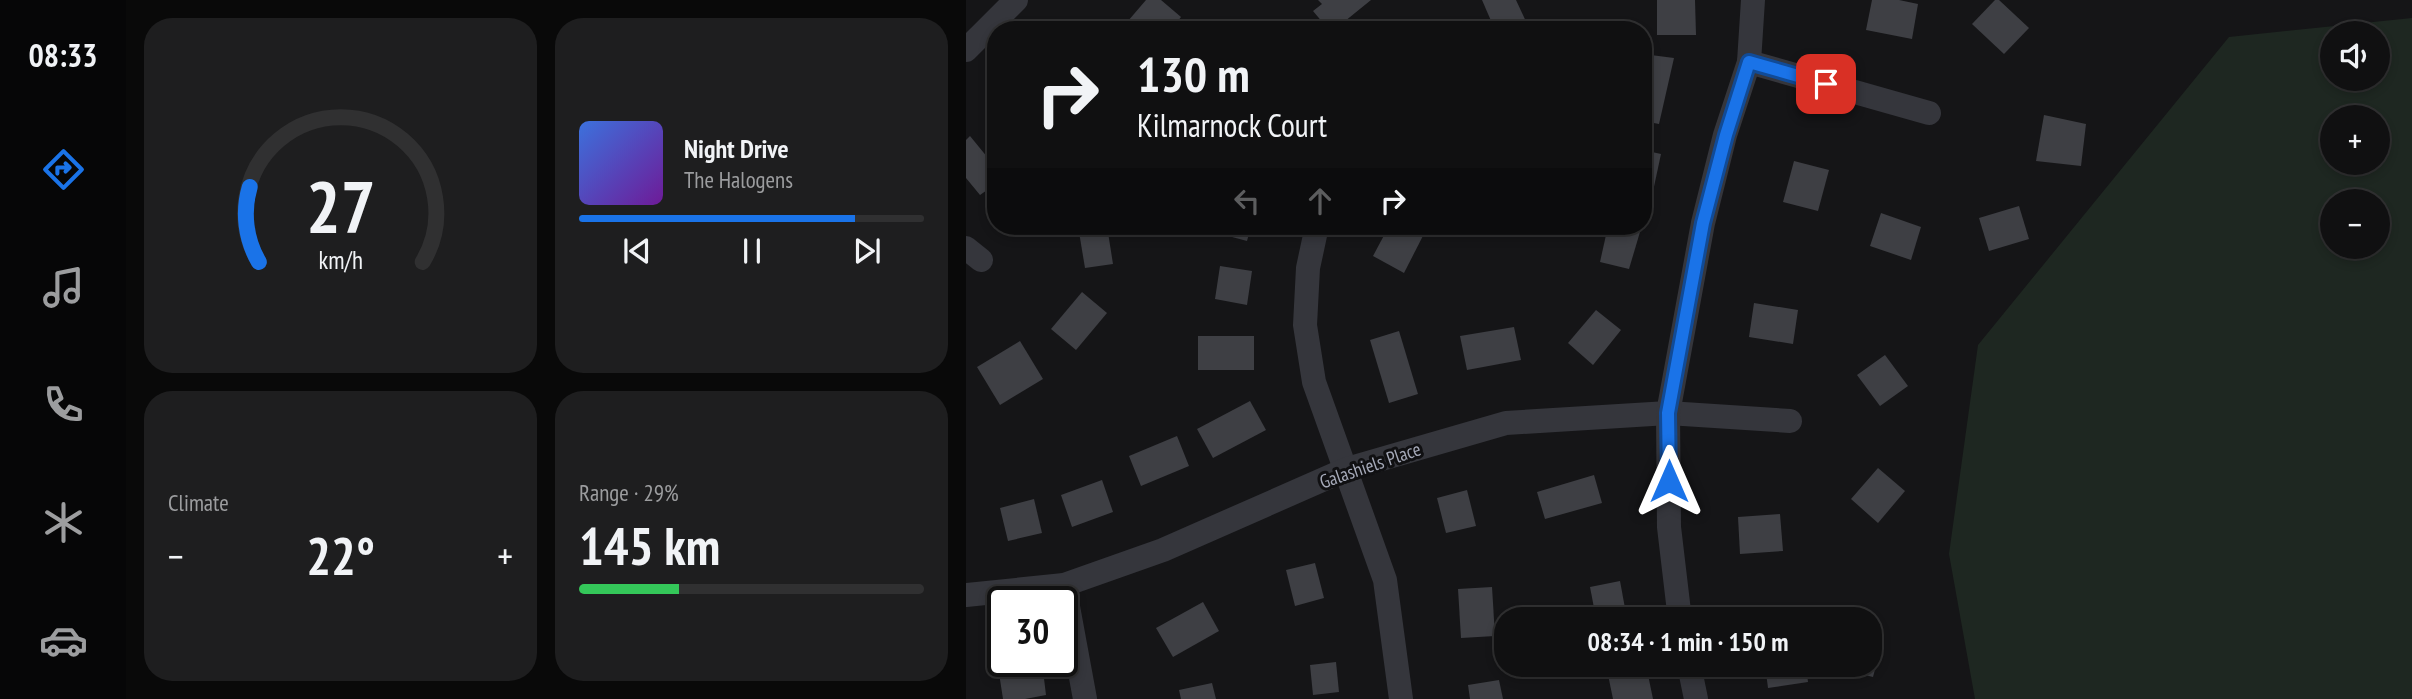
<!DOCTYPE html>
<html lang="en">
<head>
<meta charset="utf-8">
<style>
	:root { --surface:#101011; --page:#1e1e1f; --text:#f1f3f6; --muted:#9c9d9f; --line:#303031; --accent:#1a73e8 }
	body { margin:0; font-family:"PT Sans Narrow",sans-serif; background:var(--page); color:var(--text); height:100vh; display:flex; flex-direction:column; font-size:26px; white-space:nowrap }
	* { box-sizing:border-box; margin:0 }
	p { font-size:23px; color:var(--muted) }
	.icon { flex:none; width:38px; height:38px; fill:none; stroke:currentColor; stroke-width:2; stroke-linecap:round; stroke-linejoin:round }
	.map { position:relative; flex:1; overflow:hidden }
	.sheet { display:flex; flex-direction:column; gap:18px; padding:18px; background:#090909; width:840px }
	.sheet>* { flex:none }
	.banner { position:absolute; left:21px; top:21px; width:665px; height:214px; border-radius:28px; box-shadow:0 4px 10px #0003,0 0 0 2px var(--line); background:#101011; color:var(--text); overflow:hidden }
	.buttons { position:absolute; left:1354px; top:21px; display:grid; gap:14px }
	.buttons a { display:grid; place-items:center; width:70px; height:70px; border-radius:50%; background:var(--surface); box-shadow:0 4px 10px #0003,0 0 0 2px var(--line); font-size:35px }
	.speed { position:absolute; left:21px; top:586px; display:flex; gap:14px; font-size:35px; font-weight:700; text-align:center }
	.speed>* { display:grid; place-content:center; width:91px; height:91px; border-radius:50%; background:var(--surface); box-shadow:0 4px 10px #0003,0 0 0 2px var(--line); line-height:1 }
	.speed .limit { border:4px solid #111; border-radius:10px; background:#fff; color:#111 }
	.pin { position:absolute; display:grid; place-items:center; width:60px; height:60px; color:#fff; margin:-30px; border-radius:14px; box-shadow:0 4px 10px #0006 }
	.me { position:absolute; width:77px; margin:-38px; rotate:0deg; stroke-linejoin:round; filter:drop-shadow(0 0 5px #0008) }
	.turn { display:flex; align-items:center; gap:24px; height:147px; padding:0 35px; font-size:32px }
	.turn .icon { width:91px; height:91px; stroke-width:2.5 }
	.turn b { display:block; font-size:49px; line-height:60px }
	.lanes { display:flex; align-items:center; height:66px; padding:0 35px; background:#0003; justify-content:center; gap:35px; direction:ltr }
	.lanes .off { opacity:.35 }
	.big { font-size:52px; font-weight:800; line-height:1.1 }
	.sheet .card { flex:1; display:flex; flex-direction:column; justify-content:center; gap:10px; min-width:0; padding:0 24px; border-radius:28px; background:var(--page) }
	.sheet .dial { align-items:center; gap:0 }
	.dial svg { height:182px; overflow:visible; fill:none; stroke:var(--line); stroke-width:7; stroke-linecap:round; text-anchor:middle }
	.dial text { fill:var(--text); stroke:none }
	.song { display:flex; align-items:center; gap:21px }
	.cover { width:84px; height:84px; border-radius:10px; background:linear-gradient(135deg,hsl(220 70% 55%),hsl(280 70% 35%)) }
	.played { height:7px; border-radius:4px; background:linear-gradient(90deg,var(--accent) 80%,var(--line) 80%) }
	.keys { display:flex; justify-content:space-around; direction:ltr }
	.heat { display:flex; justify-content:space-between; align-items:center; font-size:38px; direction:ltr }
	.charge { height:10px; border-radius:5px; background:linear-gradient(90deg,#34c759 29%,var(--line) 0) }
	.sheet .tiles { flex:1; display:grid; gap:18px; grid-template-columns:repeat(2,1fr) }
	.trip { position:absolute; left:528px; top:607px; width:388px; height:70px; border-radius:28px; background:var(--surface); box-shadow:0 4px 10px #0003,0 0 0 2px var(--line); font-weight:800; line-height:70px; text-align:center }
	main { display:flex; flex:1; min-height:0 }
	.tabs { display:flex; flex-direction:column; width:126px; justify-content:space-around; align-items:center; background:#060607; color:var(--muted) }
	.tabs .icon { width:49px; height:49px }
	.tabs .current { color:var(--accent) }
	.tabs b { font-size:32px; color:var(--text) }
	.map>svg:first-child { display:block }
</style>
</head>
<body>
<main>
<nav class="tabs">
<b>08:33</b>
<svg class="icon current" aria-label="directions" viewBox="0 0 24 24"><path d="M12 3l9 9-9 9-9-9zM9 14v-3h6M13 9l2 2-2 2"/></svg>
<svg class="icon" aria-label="music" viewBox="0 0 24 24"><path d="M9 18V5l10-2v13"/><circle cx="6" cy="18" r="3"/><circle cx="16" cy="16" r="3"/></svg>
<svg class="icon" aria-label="phone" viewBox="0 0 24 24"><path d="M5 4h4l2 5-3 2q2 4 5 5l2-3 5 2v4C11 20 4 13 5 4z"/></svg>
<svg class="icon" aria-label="climate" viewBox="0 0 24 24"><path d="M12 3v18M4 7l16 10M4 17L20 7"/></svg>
<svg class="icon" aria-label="car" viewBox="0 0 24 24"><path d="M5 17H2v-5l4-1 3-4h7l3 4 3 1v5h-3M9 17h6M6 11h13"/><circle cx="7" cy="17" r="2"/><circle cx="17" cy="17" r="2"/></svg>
</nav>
<section class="sheet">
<div class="tiles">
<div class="card dial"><svg viewBox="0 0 100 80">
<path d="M14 69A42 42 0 1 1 86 69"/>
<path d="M14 69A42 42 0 0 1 10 36" stroke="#1a73e8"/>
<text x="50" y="56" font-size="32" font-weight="700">27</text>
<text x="50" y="72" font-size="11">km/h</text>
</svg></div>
<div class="card">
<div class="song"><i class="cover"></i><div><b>Night Drive</b><p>The Halogens</p></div></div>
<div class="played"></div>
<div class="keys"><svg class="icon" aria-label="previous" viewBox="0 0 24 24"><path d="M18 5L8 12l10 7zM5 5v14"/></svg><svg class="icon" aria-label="pause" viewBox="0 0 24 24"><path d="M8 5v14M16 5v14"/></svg><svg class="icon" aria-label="next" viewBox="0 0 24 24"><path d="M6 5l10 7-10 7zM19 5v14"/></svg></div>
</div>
<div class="card"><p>Climate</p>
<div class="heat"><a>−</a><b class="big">22°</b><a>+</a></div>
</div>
<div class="card"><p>Range · 29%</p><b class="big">145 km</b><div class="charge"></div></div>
</div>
</section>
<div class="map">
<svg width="1446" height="699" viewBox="0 0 1446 699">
	<rect width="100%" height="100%" fill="#151517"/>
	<path fill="#1e2721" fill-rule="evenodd" d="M1446,18V699H1009L983,554L1012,345L1263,37ZM1367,33H1412V79H1367ZM1367,117H1412V163H1367ZM1367,201H1412V247H1367Z"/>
	<g fill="#3e3f44">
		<path d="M180,0H195L215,17L205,30H157L156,28Z"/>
		<path d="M352,0H405L368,30H363L347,11L356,4Z"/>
		<path d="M516,0H550L563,28L558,30H529Z"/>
		<path d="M691,0H729L730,35H691Z"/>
		<path d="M906,0H933L952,4L946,39L900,30Z"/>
		<path d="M1029,0H1033L1063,28L1038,54L1006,24Z"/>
		<path d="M677,54L708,58L693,124L677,121Z"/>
		<path d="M1078,115L1120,124L1115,166L1070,161Z"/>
		<path d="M4,136L22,158L30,151V195L24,188L14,195L0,178V140Z"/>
		<path d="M677,150L695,154L686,196L677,194Z"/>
		<path d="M828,161L863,170L852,211L817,202Z"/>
		<path d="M1053,206L1063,239L1023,251L1013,218Z"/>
		<path d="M915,213L955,227L945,260L904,246Z"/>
		<path d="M112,226H141L147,264L119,268Z"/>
		<path d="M225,226H285L281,241Z"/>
		<path d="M423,226H462L438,273L407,256Z"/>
		<path d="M642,226H653L674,232L663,269L634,262Z"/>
		<path d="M254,266L286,271L281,305L249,299Z"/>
		<path d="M116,292L141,313L110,350L85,329Z"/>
		<path d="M788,303L832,310L827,344L783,337Z"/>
		<path d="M630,310L655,330L627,365L602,343Z"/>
		<path d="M548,327L555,360L501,370L494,336Z"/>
		<path d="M433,331L452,394L423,403L404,340Z"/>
		<rect x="232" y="336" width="56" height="34"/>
		<path d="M54,341L77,379L34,405L11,367Z"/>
		<path d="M919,355L942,386L914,406L891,375Z"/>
		<path d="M284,401L300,430L247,458L231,429Z"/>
		<path d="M211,436L223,466L175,486L163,456Z"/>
		<path d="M912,468L939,491L912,523L885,499Z"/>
		<path d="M628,475L636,503L579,519L571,492Z"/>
		<path d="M136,480L147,512L106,527L95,495Z"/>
		<path d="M501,490L510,526L480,533L471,498Z"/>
		<path d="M68,499L76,533L42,541L34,508Z"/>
		<path d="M814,514L817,551L774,554L772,517Z"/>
		<path d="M349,563L358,598L329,606L320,570Z"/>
		<path d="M654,581L659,608L629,613L624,587Z"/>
		<path d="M526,587L529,636L495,638L492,589Z"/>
		<path d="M237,602L253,631L207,657L190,628Z"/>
		<path d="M905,640L916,643L907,677L887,672L888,668L880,666L905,665Z"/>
		<path d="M37,659V662H76L80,695L59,699H37L31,660Z"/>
		<path d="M370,662L373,692L347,695L344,665Z"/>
		<path d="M640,665H680L687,699H647Z"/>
		<path d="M799,665H840L842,682L802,688Z"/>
		<path d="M533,680L537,699H504L502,685Z"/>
		<path d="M246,683L250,699H215L213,690Z"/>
	</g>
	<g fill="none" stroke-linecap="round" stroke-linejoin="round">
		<g stroke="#35363c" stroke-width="24">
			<path d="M0,50L50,0"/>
			<path d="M783,62L963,113"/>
			<path d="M351,226L342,268L339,325L348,382L419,580L435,699"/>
			<path d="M0,248L15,260"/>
			<path d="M98,585L119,699"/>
			<path d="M0,595L98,585L197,550L381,469L540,423L702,413L824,421"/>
			<path d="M714,620L703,527L702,413L737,223L759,135L783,62L787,0"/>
			<path d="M723,665L730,699"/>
		</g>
	</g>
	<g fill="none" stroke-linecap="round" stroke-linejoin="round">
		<defs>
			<path id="route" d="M703,481L702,413L737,223L760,135L783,62L860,84"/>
		</defs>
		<use href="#route" stroke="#114b97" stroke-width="18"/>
		<use href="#route" stroke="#1a73e8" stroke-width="12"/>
	</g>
	<g text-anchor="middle" stroke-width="6" stroke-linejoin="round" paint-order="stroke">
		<g font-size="19" fill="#a5a9b8" stroke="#101012">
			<text transform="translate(404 465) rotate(-19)" y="7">Galashiels Place</text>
		</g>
	</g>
</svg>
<div class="buttons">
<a><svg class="icon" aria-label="sound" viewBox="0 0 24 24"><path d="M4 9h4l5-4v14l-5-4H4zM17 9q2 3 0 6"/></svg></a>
<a>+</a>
<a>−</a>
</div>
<div class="speed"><div class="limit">30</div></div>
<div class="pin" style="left:860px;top:84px;background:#d93025"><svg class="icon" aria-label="arrive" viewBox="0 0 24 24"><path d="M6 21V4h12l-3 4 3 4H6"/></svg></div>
<svg class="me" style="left:703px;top:481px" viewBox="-20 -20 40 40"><path d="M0-17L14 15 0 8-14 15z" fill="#1a73e8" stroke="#fff" stroke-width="4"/></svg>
<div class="trip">08:34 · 1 min · 150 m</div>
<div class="banner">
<div class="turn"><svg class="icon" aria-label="right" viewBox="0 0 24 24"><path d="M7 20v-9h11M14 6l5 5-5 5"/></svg><div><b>130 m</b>Kilmarnock Court</div></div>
<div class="lanes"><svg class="icon off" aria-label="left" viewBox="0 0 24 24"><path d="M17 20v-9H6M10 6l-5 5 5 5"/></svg><svg class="icon off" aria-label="ahead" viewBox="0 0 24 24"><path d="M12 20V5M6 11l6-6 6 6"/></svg><svg class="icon" aria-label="right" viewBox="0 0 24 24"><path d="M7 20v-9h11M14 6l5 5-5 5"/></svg></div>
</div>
</div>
</main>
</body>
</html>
